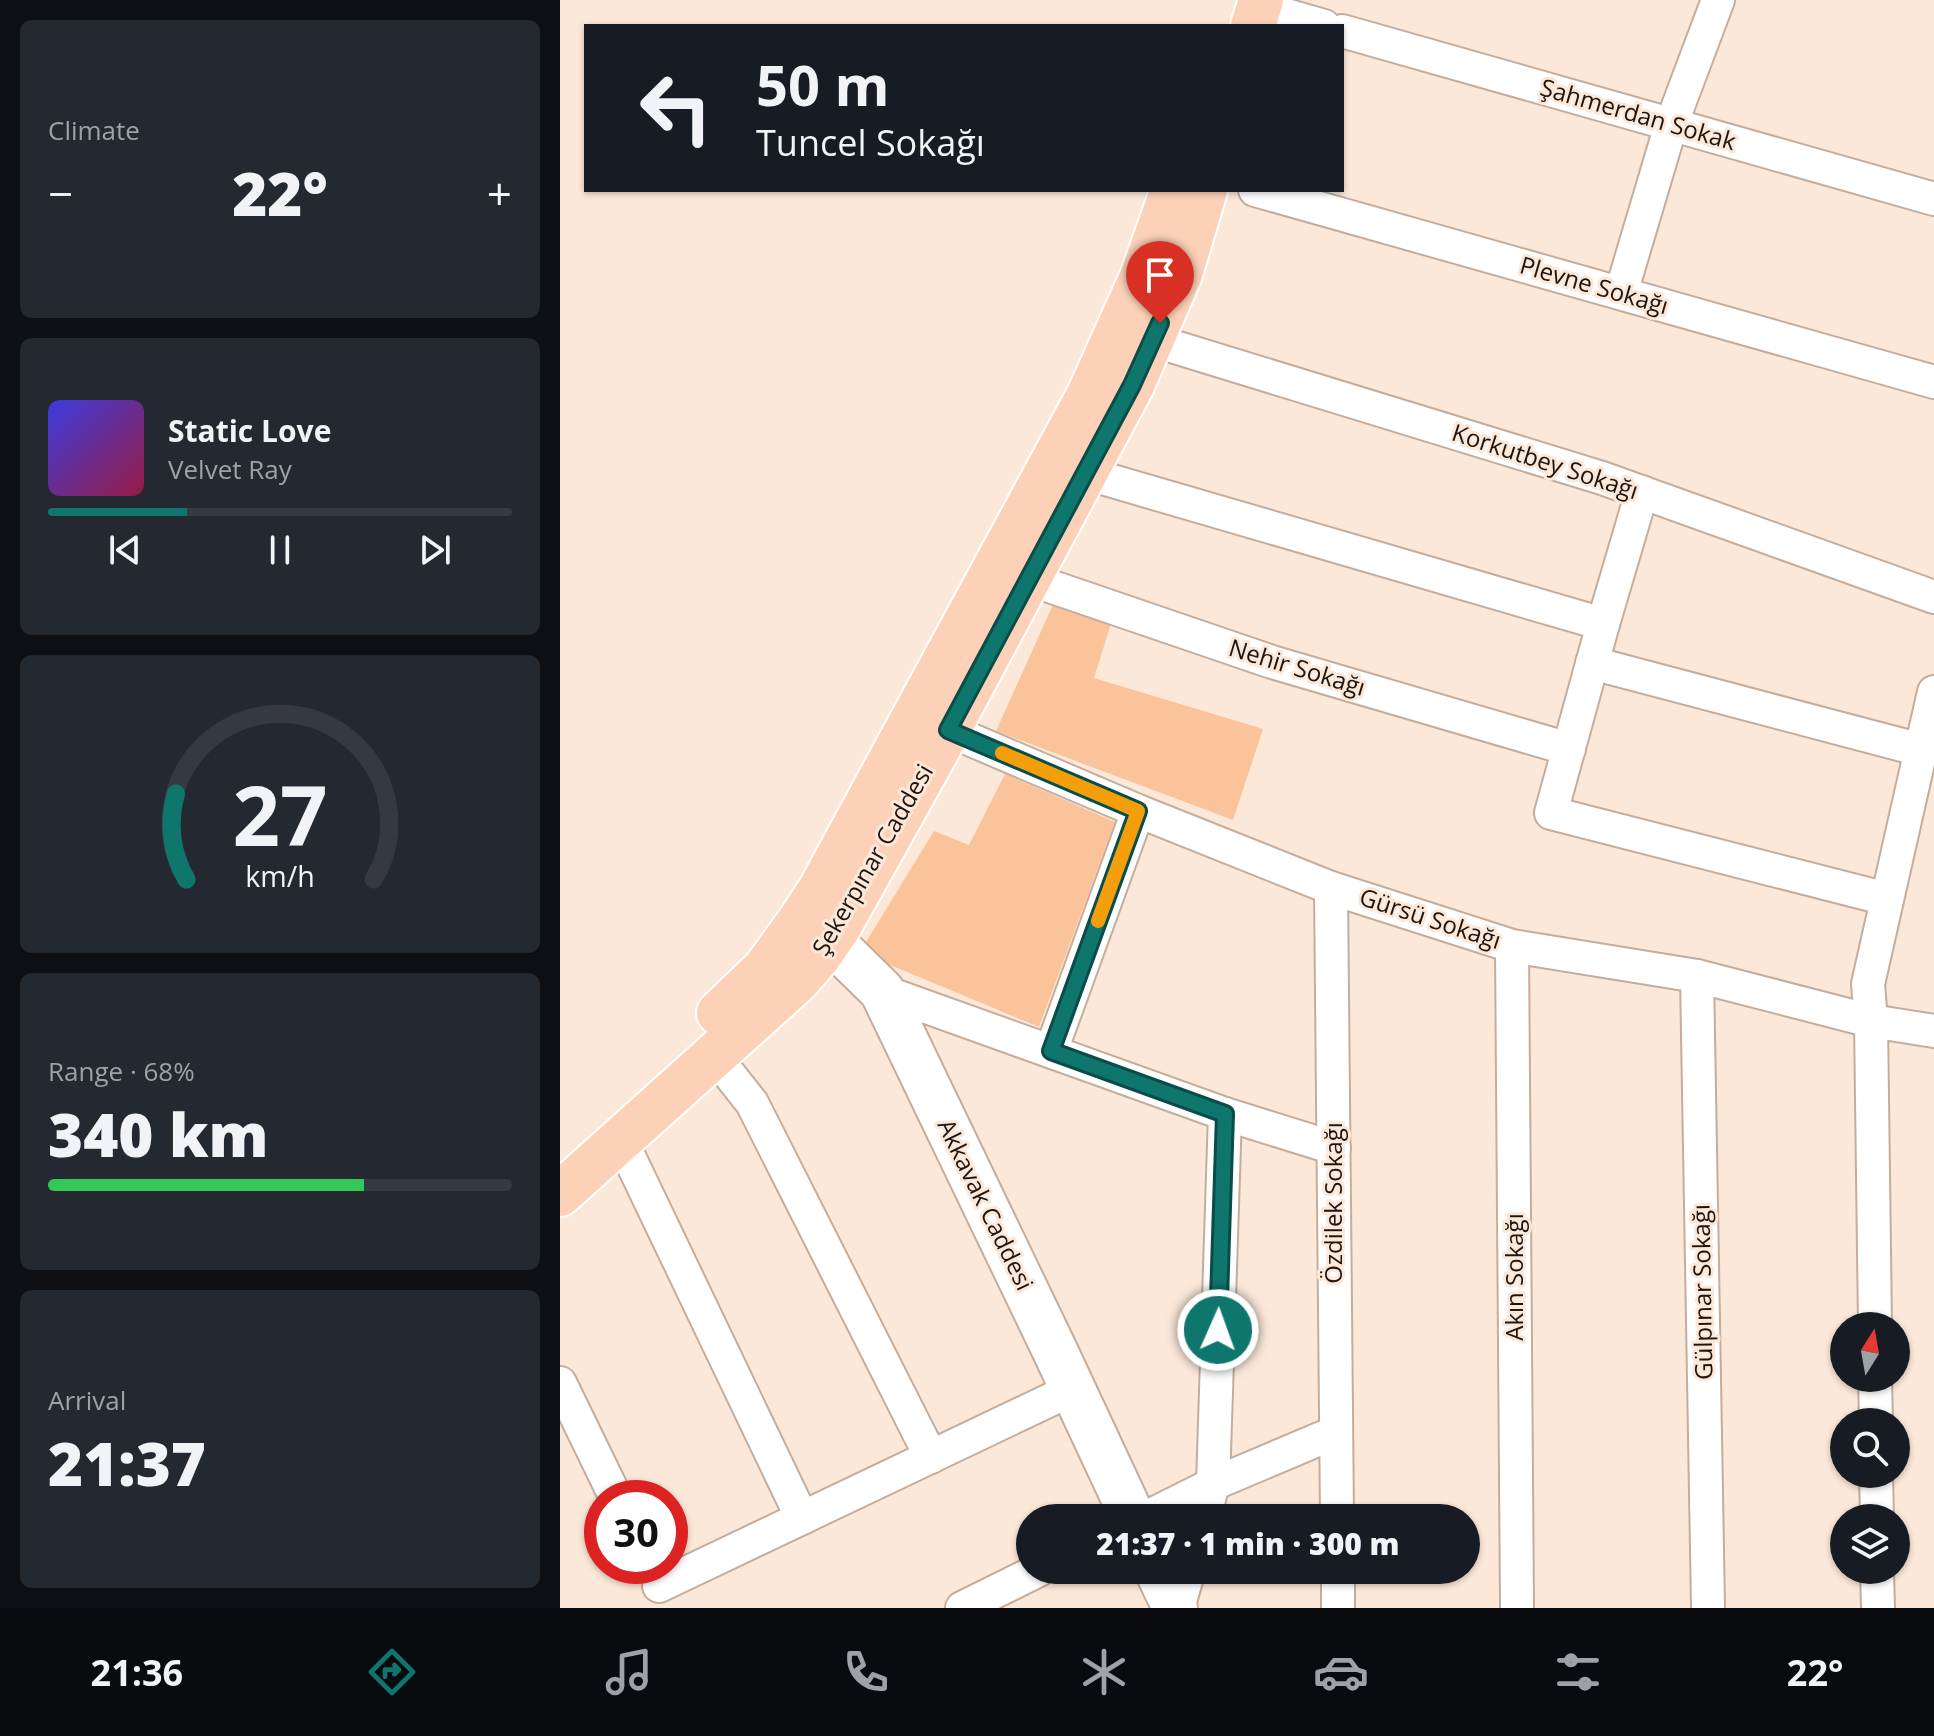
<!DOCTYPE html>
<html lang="en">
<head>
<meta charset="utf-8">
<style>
	:root { --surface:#171b24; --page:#242831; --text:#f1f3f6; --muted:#9ea1a6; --line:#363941; --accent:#0f766e }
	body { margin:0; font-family:"Open Sans",sans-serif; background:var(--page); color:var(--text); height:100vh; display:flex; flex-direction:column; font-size:30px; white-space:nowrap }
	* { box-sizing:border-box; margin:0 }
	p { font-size:26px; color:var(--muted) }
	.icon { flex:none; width:44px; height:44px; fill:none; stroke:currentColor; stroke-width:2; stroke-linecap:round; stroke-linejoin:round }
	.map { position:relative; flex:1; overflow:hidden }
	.panel { display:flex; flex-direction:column; gap:20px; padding:20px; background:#0d0f14; width:560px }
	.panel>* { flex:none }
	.top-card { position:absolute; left:24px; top:24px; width:760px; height:168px; border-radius:0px; box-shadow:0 2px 6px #0004; background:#171b24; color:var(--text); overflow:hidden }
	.needle { width:52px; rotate:11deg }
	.tools { position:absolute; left:1270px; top:1312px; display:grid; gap:16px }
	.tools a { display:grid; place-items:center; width:80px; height:80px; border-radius:50%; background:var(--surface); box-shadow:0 2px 6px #0004; font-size:40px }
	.speed { position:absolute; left:24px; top:1480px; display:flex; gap:16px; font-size:40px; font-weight:700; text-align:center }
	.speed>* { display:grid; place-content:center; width:104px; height:104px; border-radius:50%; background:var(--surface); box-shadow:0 2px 6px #0004; line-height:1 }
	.speed .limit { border:12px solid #d22; background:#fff; color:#111 }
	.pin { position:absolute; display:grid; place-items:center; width:68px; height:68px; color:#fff; margin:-82px -34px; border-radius:50% 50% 50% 0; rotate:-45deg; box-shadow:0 0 8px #0007 }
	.pin .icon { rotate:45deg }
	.me { position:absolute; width:88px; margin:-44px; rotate:2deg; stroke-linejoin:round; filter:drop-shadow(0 0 6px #0008) }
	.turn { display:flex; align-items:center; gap:28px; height:168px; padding:0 40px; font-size:36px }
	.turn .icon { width:104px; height:104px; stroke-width:2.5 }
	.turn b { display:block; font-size:56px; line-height:68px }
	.big { font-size:60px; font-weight:800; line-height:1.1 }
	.panel .card { flex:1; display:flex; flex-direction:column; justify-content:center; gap:12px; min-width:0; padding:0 28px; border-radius:12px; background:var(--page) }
	.panel .dial { align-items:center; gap:0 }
	.dial svg { height:208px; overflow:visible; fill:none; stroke:var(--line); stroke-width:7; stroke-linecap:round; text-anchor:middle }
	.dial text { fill:var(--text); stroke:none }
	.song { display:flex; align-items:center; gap:24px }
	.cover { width:96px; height:96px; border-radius:12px; background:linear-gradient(135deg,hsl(240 70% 55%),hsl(340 70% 35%)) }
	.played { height:8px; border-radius:4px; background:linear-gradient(90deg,var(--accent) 30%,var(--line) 30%) }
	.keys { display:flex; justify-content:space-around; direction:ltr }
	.heat { display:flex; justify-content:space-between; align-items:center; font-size:44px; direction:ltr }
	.charge { height:12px; border-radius:6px; background:linear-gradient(90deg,#34c759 68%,var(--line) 0) }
	.trip { position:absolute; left:456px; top:1504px; width:464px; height:80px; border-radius:40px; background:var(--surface); box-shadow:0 2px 6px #0004; font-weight:800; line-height:80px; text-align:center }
	.tab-bar { display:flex; height:128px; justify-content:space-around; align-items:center; background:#090b0e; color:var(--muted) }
	.tab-bar .icon { width:56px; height:56px }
	.tab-bar .selected { color:var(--accent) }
	.tab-bar b { font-size:36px; color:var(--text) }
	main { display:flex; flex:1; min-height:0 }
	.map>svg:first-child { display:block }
</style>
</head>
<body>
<main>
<section class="panel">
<div class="card"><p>Climate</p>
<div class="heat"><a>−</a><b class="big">22°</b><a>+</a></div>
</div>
<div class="card">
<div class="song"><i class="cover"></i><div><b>Static Love</b><p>Velvet Ray</p></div></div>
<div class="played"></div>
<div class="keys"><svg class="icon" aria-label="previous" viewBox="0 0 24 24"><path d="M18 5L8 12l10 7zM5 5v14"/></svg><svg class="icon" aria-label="pause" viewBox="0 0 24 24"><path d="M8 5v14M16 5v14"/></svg><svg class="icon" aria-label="next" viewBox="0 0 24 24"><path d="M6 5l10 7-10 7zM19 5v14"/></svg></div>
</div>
<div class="card dial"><svg viewBox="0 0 100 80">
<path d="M14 69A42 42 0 1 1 86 69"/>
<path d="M14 69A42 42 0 0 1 10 36" stroke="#0f766e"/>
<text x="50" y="56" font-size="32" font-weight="700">27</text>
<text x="50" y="72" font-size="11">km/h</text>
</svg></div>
<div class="card"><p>Range · 68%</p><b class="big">340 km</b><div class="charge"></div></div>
<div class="card"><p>Arrival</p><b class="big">21:37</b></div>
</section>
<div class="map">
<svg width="1374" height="1608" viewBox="0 0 1374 1608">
	<rect width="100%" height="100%" fill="#fce8d9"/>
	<g fill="#fbc399">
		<path d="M496,598L553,617L534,678L703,729L673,820L436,731Z"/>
		<path d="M445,774L555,822L479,1027L323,962L303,947L374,831L409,845Z"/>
	</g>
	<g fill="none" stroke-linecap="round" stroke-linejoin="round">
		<defs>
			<g id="street">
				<path d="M698,7L764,26"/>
				<path d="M782,31L1374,199"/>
				<path d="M695,190L1374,382"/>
				<path d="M1061,293L1111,125L1158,0"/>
				<path d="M592,340L1042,478L1374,597"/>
				<path d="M525,473L1043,624"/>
				<path d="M1082,492L1043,624L991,813L1327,899"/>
				<path d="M469,579L712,662L1009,749"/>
				<path d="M1032,663L1361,750"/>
				<path d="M388,730L578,811L771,888L952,946L1137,976L1311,1021L1374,1031"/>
				<path d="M771,888L777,1518"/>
				<path d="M952,946L957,1608"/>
				<path d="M1137,976L1148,1608"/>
				<path d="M322,991L665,1114L774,1148"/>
				<path d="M491,1051L578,811"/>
				<path d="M154,1055L192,1103L371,1457"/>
				<path d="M61,1140L242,1518"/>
				<path d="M1315,1326L1311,1021L1308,984L1374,692"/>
				<path d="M1315,1378L1316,1422"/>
				<path d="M0,1383L56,1498"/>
				<path d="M1316,1474L1317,1518"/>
				<path d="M585,1518L653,1484L776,1432"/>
				<path d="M644,1518L653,1484L665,1114"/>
				<path d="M778,1570V1608"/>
				<path d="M1317,1570L1318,1608"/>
				<path d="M99,1586L513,1389"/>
				<path d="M402,1608L479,1570"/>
				<path d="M618,1608L629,1570"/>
			</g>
			<g id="secondary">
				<path d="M239,922L270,940L322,991L496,1353L573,1518"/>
				<path d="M597,1570L615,1608"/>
			</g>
			<g id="primary">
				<path d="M693,26L701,0"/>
				<path d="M159,1013L205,969L239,922L260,890L529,395L582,277L613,190"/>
				<path d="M0,1194L237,981L258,957L278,928L376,752L572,385L620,274L645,190"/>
			</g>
		</defs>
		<use href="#street" stroke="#c5ad9b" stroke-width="36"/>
		<use href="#secondary" stroke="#c5ad9b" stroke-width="48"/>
		<use href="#primary" stroke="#fff" stroke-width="48"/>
		<use href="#street" stroke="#fff" stroke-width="32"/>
		<use href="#secondary" stroke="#fff" stroke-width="44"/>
		<use href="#primary" stroke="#fdd1b8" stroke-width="44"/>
	</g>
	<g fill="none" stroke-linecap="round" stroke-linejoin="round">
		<defs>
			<path id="route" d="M600,323L572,385L388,730L578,811L491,1051L665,1114L658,1330"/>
		</defs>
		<use href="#route" stroke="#0a4d48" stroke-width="20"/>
		<use href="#route" stroke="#0f766e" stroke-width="14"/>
		<path stroke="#f59e0b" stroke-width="14" d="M442,753L578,811L538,921"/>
	</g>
	<g text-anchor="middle" stroke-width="6" stroke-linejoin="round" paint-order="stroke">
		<g font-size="24" fill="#1e150f" stroke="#fce8d9">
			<text transform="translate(1078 115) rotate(16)" y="8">Şahmerdan Sokak</text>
			<text transform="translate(1034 286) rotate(16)" y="8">Plevne Sokağı</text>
			<text transform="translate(985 462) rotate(18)" y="8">Korkutbey Sokağı</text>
			<text transform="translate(737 668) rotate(17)" y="8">Nehir Sokağı</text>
			<text transform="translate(313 860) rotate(-60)" y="8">Şekerpınar Caddesi</text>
			<text transform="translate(870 919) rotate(18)" y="8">Gürsü Sokağı</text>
			<text transform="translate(774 1203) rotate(-90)" y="8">Özdilek Sokağı</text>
			<text transform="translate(425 1205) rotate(64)" y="8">Akkavak Caddesi</text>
			<text transform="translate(955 1277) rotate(-90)" y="8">Akın Sokağı</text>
			<text transform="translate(1143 1292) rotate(-91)" y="8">Gülpınar Sokağı</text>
		</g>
	</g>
</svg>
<div class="tools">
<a><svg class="needle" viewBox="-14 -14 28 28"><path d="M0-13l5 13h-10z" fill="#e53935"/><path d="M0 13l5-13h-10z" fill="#9ea1a6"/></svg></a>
<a><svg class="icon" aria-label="search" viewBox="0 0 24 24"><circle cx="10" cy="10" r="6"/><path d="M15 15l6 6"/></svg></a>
<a><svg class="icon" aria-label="layers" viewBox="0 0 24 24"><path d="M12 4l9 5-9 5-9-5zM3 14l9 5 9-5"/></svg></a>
</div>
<div class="speed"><div class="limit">30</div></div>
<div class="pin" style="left:600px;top:323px;background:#d93025"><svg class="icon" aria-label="arrive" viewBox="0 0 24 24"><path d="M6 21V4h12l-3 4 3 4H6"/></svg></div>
<svg class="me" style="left:658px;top:1330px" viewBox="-20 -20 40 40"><circle r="17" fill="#0f766e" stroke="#fff" stroke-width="3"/><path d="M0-11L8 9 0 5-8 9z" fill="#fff"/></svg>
<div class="trip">21:37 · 1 min · 300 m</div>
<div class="top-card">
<div class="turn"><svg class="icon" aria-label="left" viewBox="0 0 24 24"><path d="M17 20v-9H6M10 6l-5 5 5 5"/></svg><div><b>50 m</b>Tuncel Sokağı</div></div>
</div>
</div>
</main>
<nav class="tab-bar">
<b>21:36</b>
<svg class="icon selected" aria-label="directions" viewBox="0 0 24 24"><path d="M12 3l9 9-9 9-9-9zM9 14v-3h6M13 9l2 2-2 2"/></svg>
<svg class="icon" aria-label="music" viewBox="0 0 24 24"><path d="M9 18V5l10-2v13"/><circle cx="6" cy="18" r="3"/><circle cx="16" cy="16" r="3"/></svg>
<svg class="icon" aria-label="phone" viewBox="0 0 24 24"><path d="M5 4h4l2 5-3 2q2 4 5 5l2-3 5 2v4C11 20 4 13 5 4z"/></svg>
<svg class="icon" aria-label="climate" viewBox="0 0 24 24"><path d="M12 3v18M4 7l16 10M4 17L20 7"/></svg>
<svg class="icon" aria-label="car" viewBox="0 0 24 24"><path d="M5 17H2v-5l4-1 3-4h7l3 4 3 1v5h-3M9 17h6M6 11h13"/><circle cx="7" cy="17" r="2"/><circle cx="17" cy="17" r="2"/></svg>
<svg class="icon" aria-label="filters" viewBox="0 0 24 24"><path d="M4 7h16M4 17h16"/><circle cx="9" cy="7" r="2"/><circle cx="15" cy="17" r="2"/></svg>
<b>22°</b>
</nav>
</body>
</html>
